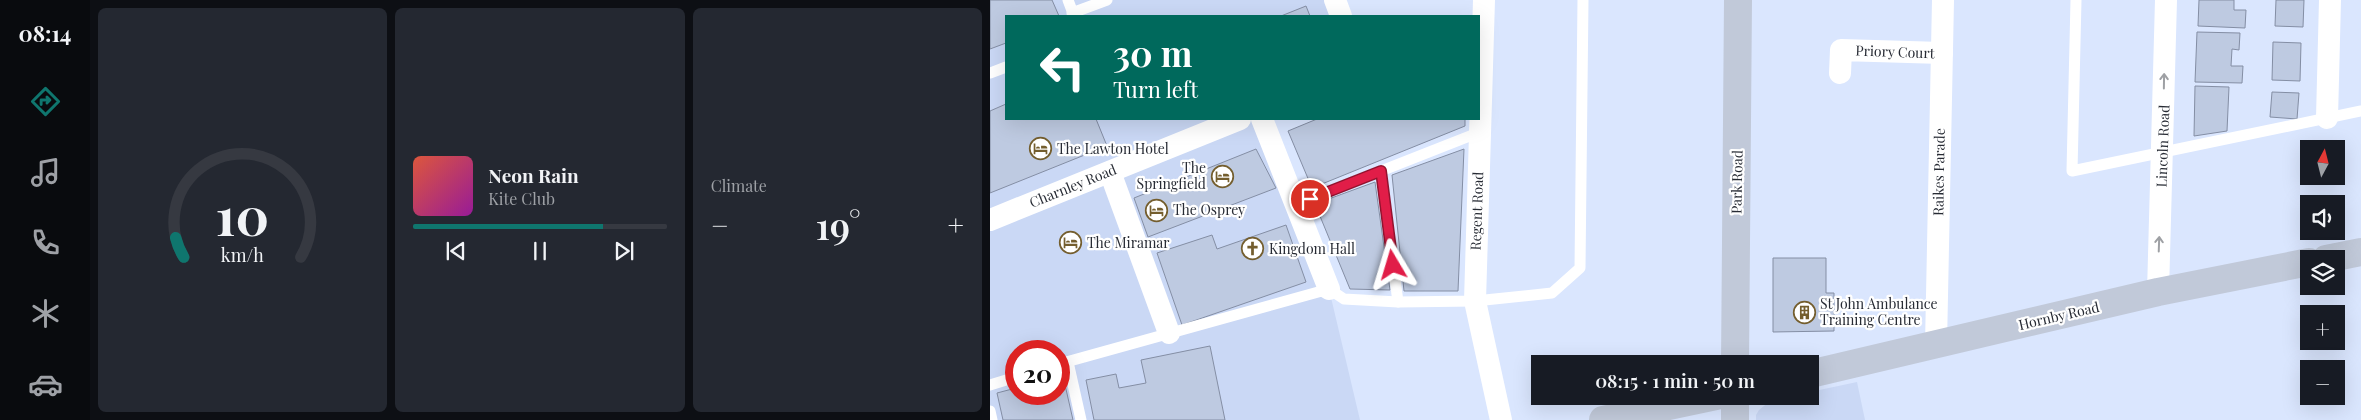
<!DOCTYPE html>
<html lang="en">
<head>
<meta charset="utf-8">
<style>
	:root { --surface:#171b24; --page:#242831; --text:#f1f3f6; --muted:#9ea1a6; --line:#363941; --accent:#0f766e }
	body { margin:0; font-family:"Playfair Display",serif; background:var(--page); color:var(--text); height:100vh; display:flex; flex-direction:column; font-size:19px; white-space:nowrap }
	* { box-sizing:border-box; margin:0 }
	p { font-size:16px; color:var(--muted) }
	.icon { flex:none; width:28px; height:28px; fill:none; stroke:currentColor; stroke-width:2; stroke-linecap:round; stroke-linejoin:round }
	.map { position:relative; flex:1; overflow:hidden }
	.sheet { display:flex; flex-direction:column; gap:8px; padding:8px; background:#0d0f14; width:900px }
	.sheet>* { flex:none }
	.banner { position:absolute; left:15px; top:15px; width:475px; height:105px; border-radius:0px; box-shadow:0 5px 20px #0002; background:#00695c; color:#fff; overflow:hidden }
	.needle { width:32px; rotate:7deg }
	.tools { position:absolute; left:1310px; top:140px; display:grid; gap:10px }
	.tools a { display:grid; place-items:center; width:45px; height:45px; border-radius:0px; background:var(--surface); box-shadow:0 5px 20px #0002; font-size:25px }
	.speed { position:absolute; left:15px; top:340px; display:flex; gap:10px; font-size:25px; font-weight:700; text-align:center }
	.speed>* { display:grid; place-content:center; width:65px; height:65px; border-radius:50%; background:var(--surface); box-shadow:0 5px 20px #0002; line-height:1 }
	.speed .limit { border:8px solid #d22; background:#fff; color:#111 }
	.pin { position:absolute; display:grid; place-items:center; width:42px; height:42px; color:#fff; margin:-21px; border:2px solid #fff; border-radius:50%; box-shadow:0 1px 5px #0007 }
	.me { position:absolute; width:55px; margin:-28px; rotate:353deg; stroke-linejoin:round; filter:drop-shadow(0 0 4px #0008) }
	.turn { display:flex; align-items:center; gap:18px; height:105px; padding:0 25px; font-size:22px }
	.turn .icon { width:65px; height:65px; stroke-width:2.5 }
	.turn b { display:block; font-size:35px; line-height:42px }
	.big { font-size:38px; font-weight:600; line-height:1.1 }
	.sheet .widget { flex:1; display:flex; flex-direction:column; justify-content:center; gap:8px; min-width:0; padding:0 18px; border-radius:8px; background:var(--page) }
	.sheet .dial { align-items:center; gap:0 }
	.dial svg { height:130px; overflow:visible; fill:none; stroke:var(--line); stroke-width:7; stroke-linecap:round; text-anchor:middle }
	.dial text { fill:var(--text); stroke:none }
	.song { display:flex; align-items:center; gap:15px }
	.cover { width:60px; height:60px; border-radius:8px; background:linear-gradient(135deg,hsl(10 70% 55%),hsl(300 70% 35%)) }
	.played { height:5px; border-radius:2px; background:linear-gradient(90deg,var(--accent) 75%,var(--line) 75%) }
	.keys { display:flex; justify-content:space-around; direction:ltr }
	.heat { display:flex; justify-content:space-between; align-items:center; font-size:28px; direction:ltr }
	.sheet .tiles { flex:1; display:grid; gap:8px; grid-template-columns:repeat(3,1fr) }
	.trip { position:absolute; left:541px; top:355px; width:288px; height:50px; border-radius:0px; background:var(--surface); box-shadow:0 5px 20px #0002; font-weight:600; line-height:50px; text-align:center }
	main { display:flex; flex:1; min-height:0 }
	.dock { display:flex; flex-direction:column; width:90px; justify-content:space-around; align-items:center; background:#090b0e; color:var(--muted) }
	.dock .icon { width:35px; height:35px }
	.dock .on { color:var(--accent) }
	.dock b { font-size:22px; color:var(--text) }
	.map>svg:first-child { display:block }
</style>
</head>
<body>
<main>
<nav class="dock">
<b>08:14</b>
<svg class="icon on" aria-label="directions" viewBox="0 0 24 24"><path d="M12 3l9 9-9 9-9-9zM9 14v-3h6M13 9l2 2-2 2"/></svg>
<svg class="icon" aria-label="music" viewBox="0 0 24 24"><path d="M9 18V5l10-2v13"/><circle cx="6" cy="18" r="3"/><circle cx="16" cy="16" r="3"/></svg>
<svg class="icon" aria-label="phone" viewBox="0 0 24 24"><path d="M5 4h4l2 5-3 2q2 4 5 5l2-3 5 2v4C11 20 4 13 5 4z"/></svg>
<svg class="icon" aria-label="climate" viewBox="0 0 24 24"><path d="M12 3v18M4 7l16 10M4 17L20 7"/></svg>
<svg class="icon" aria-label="car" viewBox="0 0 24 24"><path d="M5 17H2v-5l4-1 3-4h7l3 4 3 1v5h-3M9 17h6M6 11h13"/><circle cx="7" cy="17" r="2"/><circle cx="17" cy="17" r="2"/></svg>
</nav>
<section class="sheet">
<div class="tiles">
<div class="widget dial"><svg viewBox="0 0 100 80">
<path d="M14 69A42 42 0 1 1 86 69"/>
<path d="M14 69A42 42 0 0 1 9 57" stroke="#0f766e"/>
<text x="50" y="56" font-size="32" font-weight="700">10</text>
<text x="50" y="72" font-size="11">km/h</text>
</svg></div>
<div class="widget">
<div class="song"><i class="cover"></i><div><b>Neon Rain</b><p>Kite Club</p></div></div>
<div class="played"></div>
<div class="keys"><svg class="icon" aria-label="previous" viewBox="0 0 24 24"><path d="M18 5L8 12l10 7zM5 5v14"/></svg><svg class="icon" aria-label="pause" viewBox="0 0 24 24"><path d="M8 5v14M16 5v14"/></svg><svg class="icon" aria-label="next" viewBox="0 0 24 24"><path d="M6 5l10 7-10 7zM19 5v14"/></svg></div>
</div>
<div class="widget"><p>Climate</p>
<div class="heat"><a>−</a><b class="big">19°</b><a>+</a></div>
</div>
</div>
</section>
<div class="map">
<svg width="1371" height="420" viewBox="0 0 1371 420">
	<rect width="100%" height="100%" fill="#dae6fe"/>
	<g fill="#cad8f5" fill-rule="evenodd">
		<path d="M0,0H345L351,16H16V119H272L339,289L370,420H0ZM26,351H69V394H26Z"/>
		<path d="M867,382L875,420H766V415L769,410L779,402L801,396H820V392Z"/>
	</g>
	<g fill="#becae1" stroke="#848ea4">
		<path d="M0,0H62L69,16H16V43L0,49Z"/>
		<path d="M1209,0H1244V10H1256L1255,28L1208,26Z"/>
		<path d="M1286,0H1314L1313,27L1285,26Z"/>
		<path d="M316,6L320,16H291Z"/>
		<path d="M1207,32L1250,33L1249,50L1242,49L1241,66H1253L1252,83L1205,82Z"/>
		<path d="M1283,42L1311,43L1310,81L1282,80Z"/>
		<path d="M1205,86L1239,87L1237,131L1204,136Z"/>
		<path d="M1282,92L1309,93L1307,119L1280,117Z"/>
		<path d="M16,104V119H106L117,146L0,193V111Z"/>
		<path d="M327,119H475V126L322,188L298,131Z"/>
		<path d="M266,149L286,188L158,237L144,198Z"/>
		<path d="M474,149L468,291H414L402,175Z"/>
		<path d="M385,182L400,290L360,289L325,204Z"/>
		<path d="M296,225L316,282L192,325L167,253L222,235L227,249Z"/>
		<path d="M783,258H836V293H844V331L783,332Z"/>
		<path d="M220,346L235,420H104L96,380L126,374L129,388L156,383L151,360Z"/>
		<path d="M73,376L83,420H13L7,393L26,388V394H69V378Z"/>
	</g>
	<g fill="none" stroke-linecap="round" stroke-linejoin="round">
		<g stroke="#fff" stroke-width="11">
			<path d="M78,0L84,16"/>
			<path d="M1086,0L1082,171L1371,111"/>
			<path d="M82,13L117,0"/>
			<path d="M0,73L16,67"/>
			<path d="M391,171L408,302"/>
			<path d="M307,204L490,132"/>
			<path d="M78,362L91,420"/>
			<path d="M69,364L339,289L354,299L408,302L485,301L562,293L590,268L593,0"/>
			<path d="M0,385L26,377"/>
			<path d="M0,411L2,420"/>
		</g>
		<g stroke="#fff" stroke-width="22">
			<path d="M345,0L351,16"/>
			<path d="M494,0L485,301L511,420"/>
			<path d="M850,73L851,50L952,53"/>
			<path d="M1337,118L1340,0"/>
			<path d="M272,119L339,289"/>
			<path d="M120,172L179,333"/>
			<path d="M0,220L250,119"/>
			<path d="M1168,292L1176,0"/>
			<path d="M946,345L953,0"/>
		</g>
		<g stroke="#c1c9d9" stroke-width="28">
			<path d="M1336,259L1371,252"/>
			<path d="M745,364L748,0"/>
			<path d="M820,374L1168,292L1319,262"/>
			<path d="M745,396V420"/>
			<path d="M613,420L726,396"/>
		</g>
	</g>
	<defs><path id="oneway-shaft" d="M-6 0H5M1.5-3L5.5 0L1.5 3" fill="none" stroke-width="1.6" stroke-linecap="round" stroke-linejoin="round" transform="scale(1.25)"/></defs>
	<g stroke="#9ea0a4">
		<use href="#oneway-shaft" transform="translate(1174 81) rotate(-89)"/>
		<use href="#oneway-shaft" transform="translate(1169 244) rotate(-88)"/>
	</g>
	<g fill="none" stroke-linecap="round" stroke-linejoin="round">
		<defs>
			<path id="route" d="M320,199L391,171L403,265"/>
		</defs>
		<use href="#route" stroke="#92132f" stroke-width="12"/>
		<use href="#route" stroke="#e11d48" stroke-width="9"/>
	</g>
	<defs>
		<symbol id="hotel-ring" viewBox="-11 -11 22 22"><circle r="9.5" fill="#fff" stroke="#745e2e" stroke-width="1.5"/><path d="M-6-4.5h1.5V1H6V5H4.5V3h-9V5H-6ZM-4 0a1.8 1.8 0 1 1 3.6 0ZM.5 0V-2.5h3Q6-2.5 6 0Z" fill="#745e2e"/></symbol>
		<symbol id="church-ring" viewBox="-11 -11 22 22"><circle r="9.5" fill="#fff" stroke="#745e2e" stroke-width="1.5"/><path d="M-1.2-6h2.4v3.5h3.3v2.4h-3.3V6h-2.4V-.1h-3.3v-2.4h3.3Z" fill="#745e2e"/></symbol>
		<symbol id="building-ring" viewBox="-11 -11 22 22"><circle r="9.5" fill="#fff" stroke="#745e2e" stroke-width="1.5"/><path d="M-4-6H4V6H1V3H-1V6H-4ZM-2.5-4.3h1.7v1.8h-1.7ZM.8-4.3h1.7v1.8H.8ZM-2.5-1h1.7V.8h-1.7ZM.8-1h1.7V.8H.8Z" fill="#745e2e"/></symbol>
	</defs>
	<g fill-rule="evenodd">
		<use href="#hotel-ring" x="38" y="136" width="25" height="25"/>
		<use href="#hotel-ring" x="220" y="164" width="25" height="25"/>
		<use href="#hotel-ring" x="154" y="198" width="25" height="25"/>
		<use href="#hotel-ring" x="68" y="230" width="25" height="25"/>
		<use href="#church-ring" x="250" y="236" width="25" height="25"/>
		<use href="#building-ring" x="802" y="300" width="25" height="25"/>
	</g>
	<g text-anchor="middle" stroke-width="4.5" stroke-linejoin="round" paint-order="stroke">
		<g font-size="14" fill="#272b34" stroke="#fff">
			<text transform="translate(905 52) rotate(2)" y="5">Priory Court</text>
			<text transform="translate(1173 146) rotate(-88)" y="5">Lincoln Road</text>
			<text transform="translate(949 172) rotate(-89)" y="5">Raikes Parade</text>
			<text transform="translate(747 182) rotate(-89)" y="5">Park Road</text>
			<text transform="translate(83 186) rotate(-22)" y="5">Charnley Road</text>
			<text transform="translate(487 211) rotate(-88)" y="5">Regent Road</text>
			<text transform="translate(1069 316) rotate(-13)" y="5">Hornby Road</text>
		</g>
		<g font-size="14" fill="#272b34" stroke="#fff" text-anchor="start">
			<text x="67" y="154">The Lawton Hotel</text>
			<text x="216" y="173" text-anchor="end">The<tspan x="216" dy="16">Springfield</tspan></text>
			<text x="183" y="215">The Osprey</text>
			<text x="97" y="248">The Miramar</text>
			<text x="279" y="254">Kingdom Hall</text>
			<text x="830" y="309">St John Ambulance<tspan x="830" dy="16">Training Centre</tspan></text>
		</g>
	</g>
</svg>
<div class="tools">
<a><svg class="needle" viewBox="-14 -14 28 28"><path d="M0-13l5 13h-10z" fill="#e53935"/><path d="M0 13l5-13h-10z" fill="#9ea1a6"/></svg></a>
<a><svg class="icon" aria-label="sound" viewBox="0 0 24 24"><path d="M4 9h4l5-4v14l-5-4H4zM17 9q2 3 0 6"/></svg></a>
<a><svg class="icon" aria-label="layers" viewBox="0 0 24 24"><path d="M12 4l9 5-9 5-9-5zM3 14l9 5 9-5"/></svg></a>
<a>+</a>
<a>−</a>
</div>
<div class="speed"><div class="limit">20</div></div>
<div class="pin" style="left:320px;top:199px;background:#d93025"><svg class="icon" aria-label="arrive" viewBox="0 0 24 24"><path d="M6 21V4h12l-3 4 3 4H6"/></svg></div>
<svg class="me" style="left:403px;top:265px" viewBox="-20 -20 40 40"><path d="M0-17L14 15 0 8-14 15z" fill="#e11d48" stroke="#fff" stroke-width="4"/></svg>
<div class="trip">08:15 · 1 min · 50 m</div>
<div class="banner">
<div class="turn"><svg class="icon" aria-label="left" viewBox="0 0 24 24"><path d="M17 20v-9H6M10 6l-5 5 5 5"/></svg><div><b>30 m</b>Turn left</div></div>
</div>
</div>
</main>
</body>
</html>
